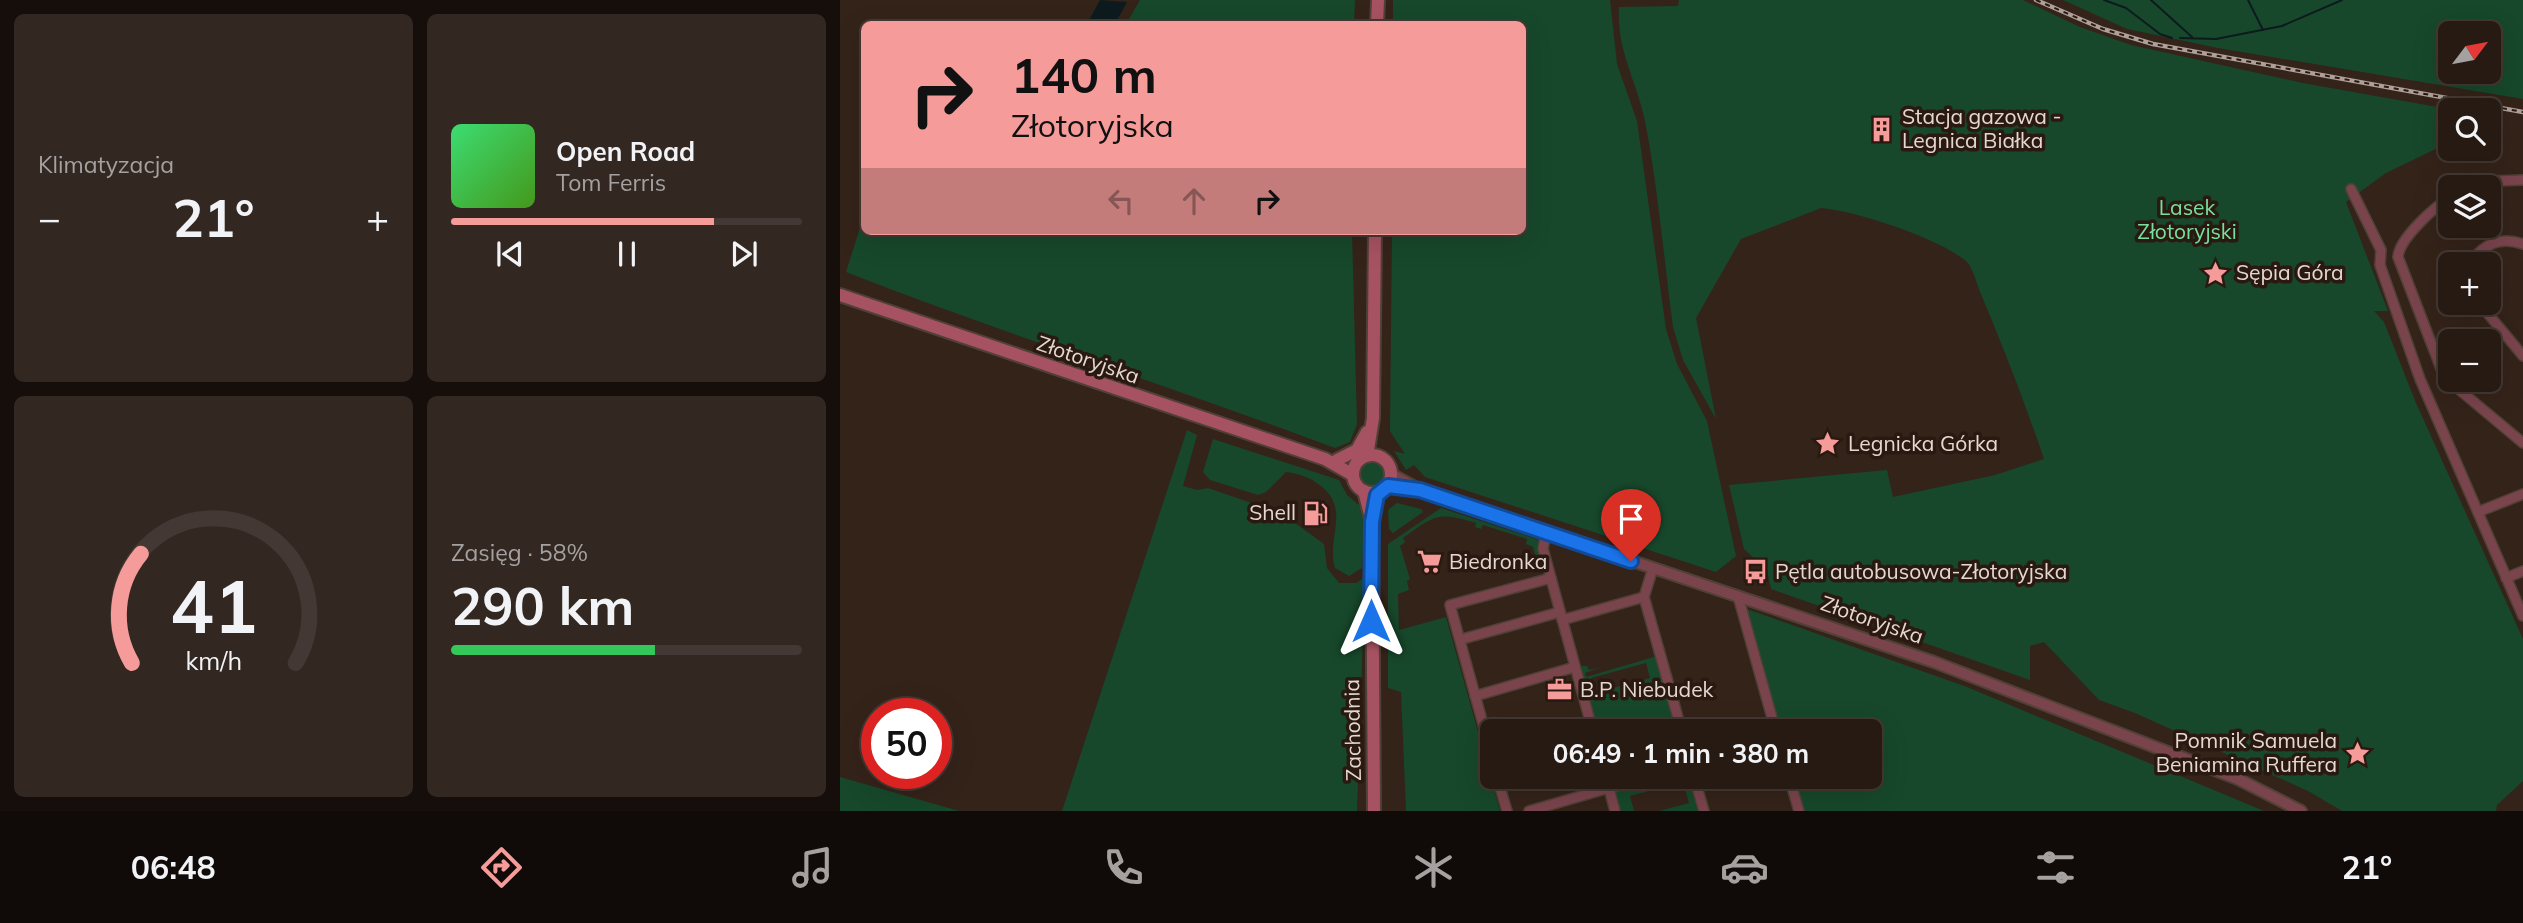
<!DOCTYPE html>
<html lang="pl">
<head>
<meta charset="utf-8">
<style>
	:root { --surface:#271a13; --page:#332721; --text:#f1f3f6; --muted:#a4a1a0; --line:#433833; --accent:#f59b99 }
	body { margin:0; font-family:Mulish,sans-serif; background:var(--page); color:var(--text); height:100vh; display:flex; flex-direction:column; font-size:26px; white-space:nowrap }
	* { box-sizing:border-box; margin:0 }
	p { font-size:23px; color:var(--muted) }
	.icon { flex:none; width:38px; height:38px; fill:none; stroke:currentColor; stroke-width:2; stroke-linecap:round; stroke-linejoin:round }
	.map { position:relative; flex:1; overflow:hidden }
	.sheet { display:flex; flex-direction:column; gap:14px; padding:14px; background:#150e0a; width:840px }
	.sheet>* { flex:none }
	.banner { position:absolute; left:21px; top:21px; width:665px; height:214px; border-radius:10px; box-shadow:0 7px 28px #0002,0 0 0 2px var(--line); background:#f59b99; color:#111; overflow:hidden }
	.needle { width:46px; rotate:58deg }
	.tools { position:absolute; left:1598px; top:21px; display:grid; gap:14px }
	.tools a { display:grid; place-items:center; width:63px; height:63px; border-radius:10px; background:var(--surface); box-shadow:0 7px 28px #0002,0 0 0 2px var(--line); font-size:35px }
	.speed { position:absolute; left:21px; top:698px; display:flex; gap:14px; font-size:35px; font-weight:700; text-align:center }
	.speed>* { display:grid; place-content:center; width:91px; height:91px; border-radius:50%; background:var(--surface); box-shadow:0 7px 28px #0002,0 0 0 2px var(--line); line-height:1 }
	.speed .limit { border:10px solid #d22; background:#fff; color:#111 }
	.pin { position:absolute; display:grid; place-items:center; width:60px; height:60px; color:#fff; margin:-72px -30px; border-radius:50% 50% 50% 0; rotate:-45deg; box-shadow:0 0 7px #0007 }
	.pin .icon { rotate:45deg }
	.me { position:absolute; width:77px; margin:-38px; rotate:0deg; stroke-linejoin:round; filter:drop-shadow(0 0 5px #0008) }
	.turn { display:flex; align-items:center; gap:24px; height:147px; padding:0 35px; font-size:32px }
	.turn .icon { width:91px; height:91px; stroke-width:2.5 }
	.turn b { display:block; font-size:49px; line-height:60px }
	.lanes { display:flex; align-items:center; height:66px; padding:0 35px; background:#0003; justify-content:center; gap:35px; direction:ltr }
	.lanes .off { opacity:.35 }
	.big { font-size:52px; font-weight:700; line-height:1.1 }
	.sheet .card { flex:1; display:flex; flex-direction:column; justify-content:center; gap:10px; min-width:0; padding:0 24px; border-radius:10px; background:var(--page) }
	.sheet .dial { align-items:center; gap:0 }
	.dial svg { height:182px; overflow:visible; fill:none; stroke:var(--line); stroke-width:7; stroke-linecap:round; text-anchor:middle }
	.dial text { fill:var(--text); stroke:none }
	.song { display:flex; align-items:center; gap:21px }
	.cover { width:84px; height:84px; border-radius:10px; background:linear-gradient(135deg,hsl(140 70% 55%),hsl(100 70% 35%)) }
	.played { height:7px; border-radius:4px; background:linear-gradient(90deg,var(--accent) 75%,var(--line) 75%) }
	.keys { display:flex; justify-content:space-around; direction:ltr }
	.heat { display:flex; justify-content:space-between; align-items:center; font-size:38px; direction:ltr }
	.charge { height:10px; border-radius:5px; background:linear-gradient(90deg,#34c759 58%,var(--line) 0) }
	.sheet .tiles { flex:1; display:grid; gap:14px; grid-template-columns:repeat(2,1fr) }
	.trip { position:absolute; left:640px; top:719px; width:402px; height:70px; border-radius:10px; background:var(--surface); box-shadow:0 7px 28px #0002,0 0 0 2px var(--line); font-weight:700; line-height:70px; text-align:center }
	.menu { display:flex; height:112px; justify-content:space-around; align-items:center; background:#100a08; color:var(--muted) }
	.menu .icon { width:49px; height:49px }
	.menu .active { color:var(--accent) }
	.menu b { font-size:32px; color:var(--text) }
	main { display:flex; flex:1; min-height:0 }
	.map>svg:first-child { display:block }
</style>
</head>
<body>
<main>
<section class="sheet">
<div class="tiles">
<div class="card"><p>Klimatyzacja</p>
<div class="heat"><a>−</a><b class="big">21°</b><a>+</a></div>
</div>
<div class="card">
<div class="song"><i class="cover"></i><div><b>Open Road</b><p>Tom Ferris</p></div></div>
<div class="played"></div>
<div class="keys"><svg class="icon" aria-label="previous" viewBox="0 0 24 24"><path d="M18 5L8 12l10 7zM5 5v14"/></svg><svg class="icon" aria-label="pause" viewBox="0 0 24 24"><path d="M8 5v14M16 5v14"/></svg><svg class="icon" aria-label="next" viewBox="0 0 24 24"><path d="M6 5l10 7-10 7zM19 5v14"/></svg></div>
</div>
<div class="card dial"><svg viewBox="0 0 100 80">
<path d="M14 69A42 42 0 1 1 86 69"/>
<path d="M14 69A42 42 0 0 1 18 21" stroke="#f59b99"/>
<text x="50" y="56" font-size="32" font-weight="700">41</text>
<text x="50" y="72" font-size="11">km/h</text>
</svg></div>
<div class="card"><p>Zasięg · 58%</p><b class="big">290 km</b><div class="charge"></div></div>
</div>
</section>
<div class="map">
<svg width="1683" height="811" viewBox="0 0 1683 811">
	<rect width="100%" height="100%" fill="#342319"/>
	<g fill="#17482b" fill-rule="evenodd">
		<path d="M300,0H515L514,24H286Z"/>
		<path d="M553,0H770L777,64L797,121L826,329L837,364L867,421L896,556L876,572L585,477L574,465L566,470L554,451L565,454L550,431L552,231H682V24H553Z"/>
		<path d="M839,0H1183L1240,27L1291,45L1463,83L1614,110H1610V142L1546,173L1506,202L1548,311H1534L1544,322L1576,403L1683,639V781L1657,805L1656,811H1502L1468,791L1295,713L1259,700L1204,642L1190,646V680L931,589L927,570L904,549L889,485L1047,470L1053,497L1155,475L1204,459C1185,403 1164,349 1141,294C1137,285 1133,267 1126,261C1098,238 1017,211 981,208L901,239L856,318L876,419L843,360L833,327C824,259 818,188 805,121C797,82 776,49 779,7L838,6Z"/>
		<path d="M1223,0H1683V99L1378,48L1287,29ZM1610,33H1648V72H1610Z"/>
		<path d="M24,215V231H512L517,424L510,442L495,448C333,387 167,335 6,272Z"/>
		<path d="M347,430L357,435L343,486L357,490L368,488L441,513L484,544L487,568L499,583H516L525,577L517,811H222Z"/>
		<path d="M373,439L499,480L507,495L525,510L522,568L509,576L495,568C486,538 511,510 481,486C470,477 460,474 446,472L426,492L418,495L370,480L363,472Z"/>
		<circle cx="532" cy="474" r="13"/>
		<path d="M557,503L581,509L583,512L553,533L549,529L548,510Z"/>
		<path d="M601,508L699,540L698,550L704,567L700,572L693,547L686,544L687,539L643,525L641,529L635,527L636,523C598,511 595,515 563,538L565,542L560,546L570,579L567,581L569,590L558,594L559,630L606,617L660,811H566L561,692L548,688V544Z"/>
		<path d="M901,607L1127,687L1424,811H958L949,777H1031V732L936,731Z"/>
		<path d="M817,656L838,731H757L739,672L742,666H747L749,670L761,667L745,673L746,677ZM806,663L810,678L754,693L751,678Z"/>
		<path d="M0,777L119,811H0Z"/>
		<path d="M825,777H848L858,811H819L849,803L843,782L790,796L794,811H780L775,791Z"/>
	</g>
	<path fill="#0d1b1f" d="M260,0L287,2L275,24H247Z"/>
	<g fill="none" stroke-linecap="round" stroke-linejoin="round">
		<g stroke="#0d1b1f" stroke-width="2">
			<path d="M1264,0L1286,8L1320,34L1332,38"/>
			<path d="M1311,0L1352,37"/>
			<path d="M1408,0L1423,30"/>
			<path d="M1340,38L1376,39L1442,26L1502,0"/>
		</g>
		<defs>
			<g id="minor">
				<path d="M1630,187L1654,181L1683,180"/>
				<path d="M1511,189L1541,250L1540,265L1580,379L1683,616"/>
				<path d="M1610,198C1595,206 1559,239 1558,257L1602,371L1610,382L1683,443"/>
				<path d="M1630,264C1642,244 1661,236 1683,244"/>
				<path d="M1639,303L1683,356"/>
				<path d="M1638,512L1683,494"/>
				<path d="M706,532L703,549L753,732"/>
				<path d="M813,568L804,597L842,732"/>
				<path d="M1666,578L1683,571"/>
				<path d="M898,596L936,732"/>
				<path d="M722,620L804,597"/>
				<path d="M626,638L720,612"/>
				<path d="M635,696L735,667"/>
				<path d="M653,760L610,605L711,578"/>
				<path d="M657,777L667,811"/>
				<path d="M766,777L775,811"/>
				<path d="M854,777L864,811"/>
				<path d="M949,777L959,811"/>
				<path d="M689,811L807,777"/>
			</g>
			<g id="tertiary">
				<path d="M551,474L580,490L1094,662L1398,779L1461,811"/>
				<path d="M548,486L569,489"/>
			</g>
			<g id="secondary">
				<path d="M537,24L538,0"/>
				<path d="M0,295L485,459L513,475"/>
				<circle cx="532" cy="474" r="19"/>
				<path d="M527,456L533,418L535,231"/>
				<path d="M497,460L517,450L527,432"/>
				<path d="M524,491L532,522L534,811"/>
			</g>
		</defs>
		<use href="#minor" stroke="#504036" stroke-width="12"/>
		<use href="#tertiary" stroke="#504036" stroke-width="14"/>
		<use href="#secondary" stroke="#504036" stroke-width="16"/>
		<use href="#minor" stroke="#7a444d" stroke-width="9"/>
		<use href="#tertiary" stroke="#7a444d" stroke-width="10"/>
		<use href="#secondary" stroke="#a75262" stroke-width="12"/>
		<defs>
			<path id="rail" d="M1196,0L1263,29L1313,44L1683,112"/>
		</defs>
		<use href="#rail" stroke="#aea099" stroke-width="4.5"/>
		<use href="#rail" stroke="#2a1910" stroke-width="2" stroke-dasharray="5" stroke-linecap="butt"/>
	</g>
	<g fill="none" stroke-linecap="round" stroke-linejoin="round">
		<defs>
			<path id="route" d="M531,621L532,522L537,495L548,486L580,490L791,561"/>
		</defs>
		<use href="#route" stroke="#114b97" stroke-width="18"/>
		<use href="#route" stroke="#1a73e8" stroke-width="12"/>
	</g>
	<defs>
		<symbol id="building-bare" viewBox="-9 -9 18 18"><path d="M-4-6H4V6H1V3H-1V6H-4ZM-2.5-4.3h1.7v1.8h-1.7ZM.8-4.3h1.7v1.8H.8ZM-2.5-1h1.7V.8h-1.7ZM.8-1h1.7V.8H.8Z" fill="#f59b99" stroke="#2a1910" stroke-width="2.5" paint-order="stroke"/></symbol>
		<symbol id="sight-bare" viewBox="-9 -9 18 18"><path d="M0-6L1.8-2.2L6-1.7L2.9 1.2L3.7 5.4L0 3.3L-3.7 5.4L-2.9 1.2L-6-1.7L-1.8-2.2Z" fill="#f59b99" stroke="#2a1910" stroke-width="2.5" paint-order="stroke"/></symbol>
		<symbol id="fuel-bare" viewBox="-9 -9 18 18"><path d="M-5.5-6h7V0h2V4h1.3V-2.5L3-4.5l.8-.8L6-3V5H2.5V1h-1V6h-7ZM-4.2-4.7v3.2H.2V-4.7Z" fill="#f59b99" stroke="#2a1910" stroke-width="2.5" paint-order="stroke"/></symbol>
		<symbol id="supermarket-bare" viewBox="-9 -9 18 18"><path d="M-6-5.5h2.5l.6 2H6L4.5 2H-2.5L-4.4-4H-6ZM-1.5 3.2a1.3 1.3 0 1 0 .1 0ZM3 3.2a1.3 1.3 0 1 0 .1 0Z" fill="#f59b99" stroke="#2a1910" stroke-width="2.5" paint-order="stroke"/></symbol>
		<symbol id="bus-bare" viewBox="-9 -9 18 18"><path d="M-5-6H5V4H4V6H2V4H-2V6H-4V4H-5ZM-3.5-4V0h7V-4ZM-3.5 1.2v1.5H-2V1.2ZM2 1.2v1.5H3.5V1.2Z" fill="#f59b99" stroke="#2a1910" stroke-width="2.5" paint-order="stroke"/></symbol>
		<symbol id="office-bare" viewBox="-9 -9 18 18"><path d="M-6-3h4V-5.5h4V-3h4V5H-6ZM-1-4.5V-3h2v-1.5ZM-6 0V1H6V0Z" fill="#f59b99" stroke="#2a1910" stroke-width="2.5" paint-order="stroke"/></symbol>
	</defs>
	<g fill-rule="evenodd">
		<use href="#building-bare" x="1024" y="112" width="35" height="35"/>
		<use href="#sight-bare" x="1358" y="256" width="35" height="35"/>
		<use href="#sight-bare" x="970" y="426" width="35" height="35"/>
		<use href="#fuel-bare" x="458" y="496" width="35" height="35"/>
		<use href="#supermarket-bare" x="572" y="544" width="35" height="35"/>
		<use href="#bus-bare" x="898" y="554" width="35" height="35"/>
		<use href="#office-bare" x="702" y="672" width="35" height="35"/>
		<use href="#sight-bare" x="1500" y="736" width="35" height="35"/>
	</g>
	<g text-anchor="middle" stroke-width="7" stroke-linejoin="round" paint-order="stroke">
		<g font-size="21" fill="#e4d8d1" stroke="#2a1910" text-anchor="start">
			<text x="1062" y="124">Stacja gazowa -<tspan x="1062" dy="24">Legnica Białka</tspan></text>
			<text x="1396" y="280">Sępia Góra</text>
			<text x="1008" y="451">Legnicka Górka</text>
			<text x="456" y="520" text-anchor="end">Shell</text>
			<text x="609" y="569">Biedronka</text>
			<text x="935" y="579">Pętla autobusowa-Złotoryjska</text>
			<text x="740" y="697">B.P. Niebudek</text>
			<text x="1497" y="748" text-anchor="end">Pomnik Samuela<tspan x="1497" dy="24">Beniamina Ruffera</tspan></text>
		</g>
		<g font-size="21" fill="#77e09e" stroke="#2a1910">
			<text x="1347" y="215">Lasek<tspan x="1347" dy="24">Złotoryjski</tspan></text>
		</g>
		<g font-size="21" fill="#e4d8d1" stroke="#2a1910">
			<text transform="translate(248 360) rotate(19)" y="7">Złotoryjska</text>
			<text transform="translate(1032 620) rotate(19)" y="7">Złotoryjska</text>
			<text transform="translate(513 730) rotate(-91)" y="7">Zachodnia</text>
		</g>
	</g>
</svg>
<div class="tools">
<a><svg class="needle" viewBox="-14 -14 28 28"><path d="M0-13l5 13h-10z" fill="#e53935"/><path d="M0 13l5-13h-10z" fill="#a4a1a0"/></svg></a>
<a><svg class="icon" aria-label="search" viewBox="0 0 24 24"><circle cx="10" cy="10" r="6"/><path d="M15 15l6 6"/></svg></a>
<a><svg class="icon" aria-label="layers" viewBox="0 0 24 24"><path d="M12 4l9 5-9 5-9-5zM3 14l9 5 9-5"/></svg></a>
<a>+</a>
<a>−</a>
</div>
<div class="speed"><div class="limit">50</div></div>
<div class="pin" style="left:791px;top:561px;background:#d93025"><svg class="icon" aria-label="arrive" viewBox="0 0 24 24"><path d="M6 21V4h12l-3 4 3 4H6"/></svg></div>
<svg class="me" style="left:531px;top:621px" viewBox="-20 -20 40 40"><path d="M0-17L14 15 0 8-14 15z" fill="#1a73e8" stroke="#fff" stroke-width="4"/></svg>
<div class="trip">06:49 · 1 min · 380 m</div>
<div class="banner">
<div class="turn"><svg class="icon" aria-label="right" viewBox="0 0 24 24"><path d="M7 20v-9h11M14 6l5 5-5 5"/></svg><div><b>140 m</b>Złotoryjska</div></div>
<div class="lanes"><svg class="icon off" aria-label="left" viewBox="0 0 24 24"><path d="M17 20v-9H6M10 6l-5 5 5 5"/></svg><svg class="icon off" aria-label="ahead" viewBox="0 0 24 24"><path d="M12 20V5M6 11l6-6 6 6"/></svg><svg class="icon" aria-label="right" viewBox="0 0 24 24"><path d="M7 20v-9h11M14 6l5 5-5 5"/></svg></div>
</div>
</div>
</main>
<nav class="menu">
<b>06:48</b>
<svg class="icon active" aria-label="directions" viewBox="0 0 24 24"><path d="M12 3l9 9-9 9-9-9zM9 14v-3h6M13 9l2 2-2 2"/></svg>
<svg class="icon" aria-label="music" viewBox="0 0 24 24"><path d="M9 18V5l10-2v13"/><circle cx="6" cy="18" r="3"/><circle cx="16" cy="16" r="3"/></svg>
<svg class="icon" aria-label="phone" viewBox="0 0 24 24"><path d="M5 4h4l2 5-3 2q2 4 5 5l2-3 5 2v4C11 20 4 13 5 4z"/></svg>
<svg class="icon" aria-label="climate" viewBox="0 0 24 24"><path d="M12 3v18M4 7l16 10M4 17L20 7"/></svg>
<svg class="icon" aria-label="car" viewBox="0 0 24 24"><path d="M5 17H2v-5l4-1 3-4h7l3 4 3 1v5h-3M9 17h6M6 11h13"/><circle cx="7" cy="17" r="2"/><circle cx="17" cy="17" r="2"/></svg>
<svg class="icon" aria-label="filters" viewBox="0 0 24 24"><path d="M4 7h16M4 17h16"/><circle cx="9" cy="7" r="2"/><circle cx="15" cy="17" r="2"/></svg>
<b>21°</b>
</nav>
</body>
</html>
